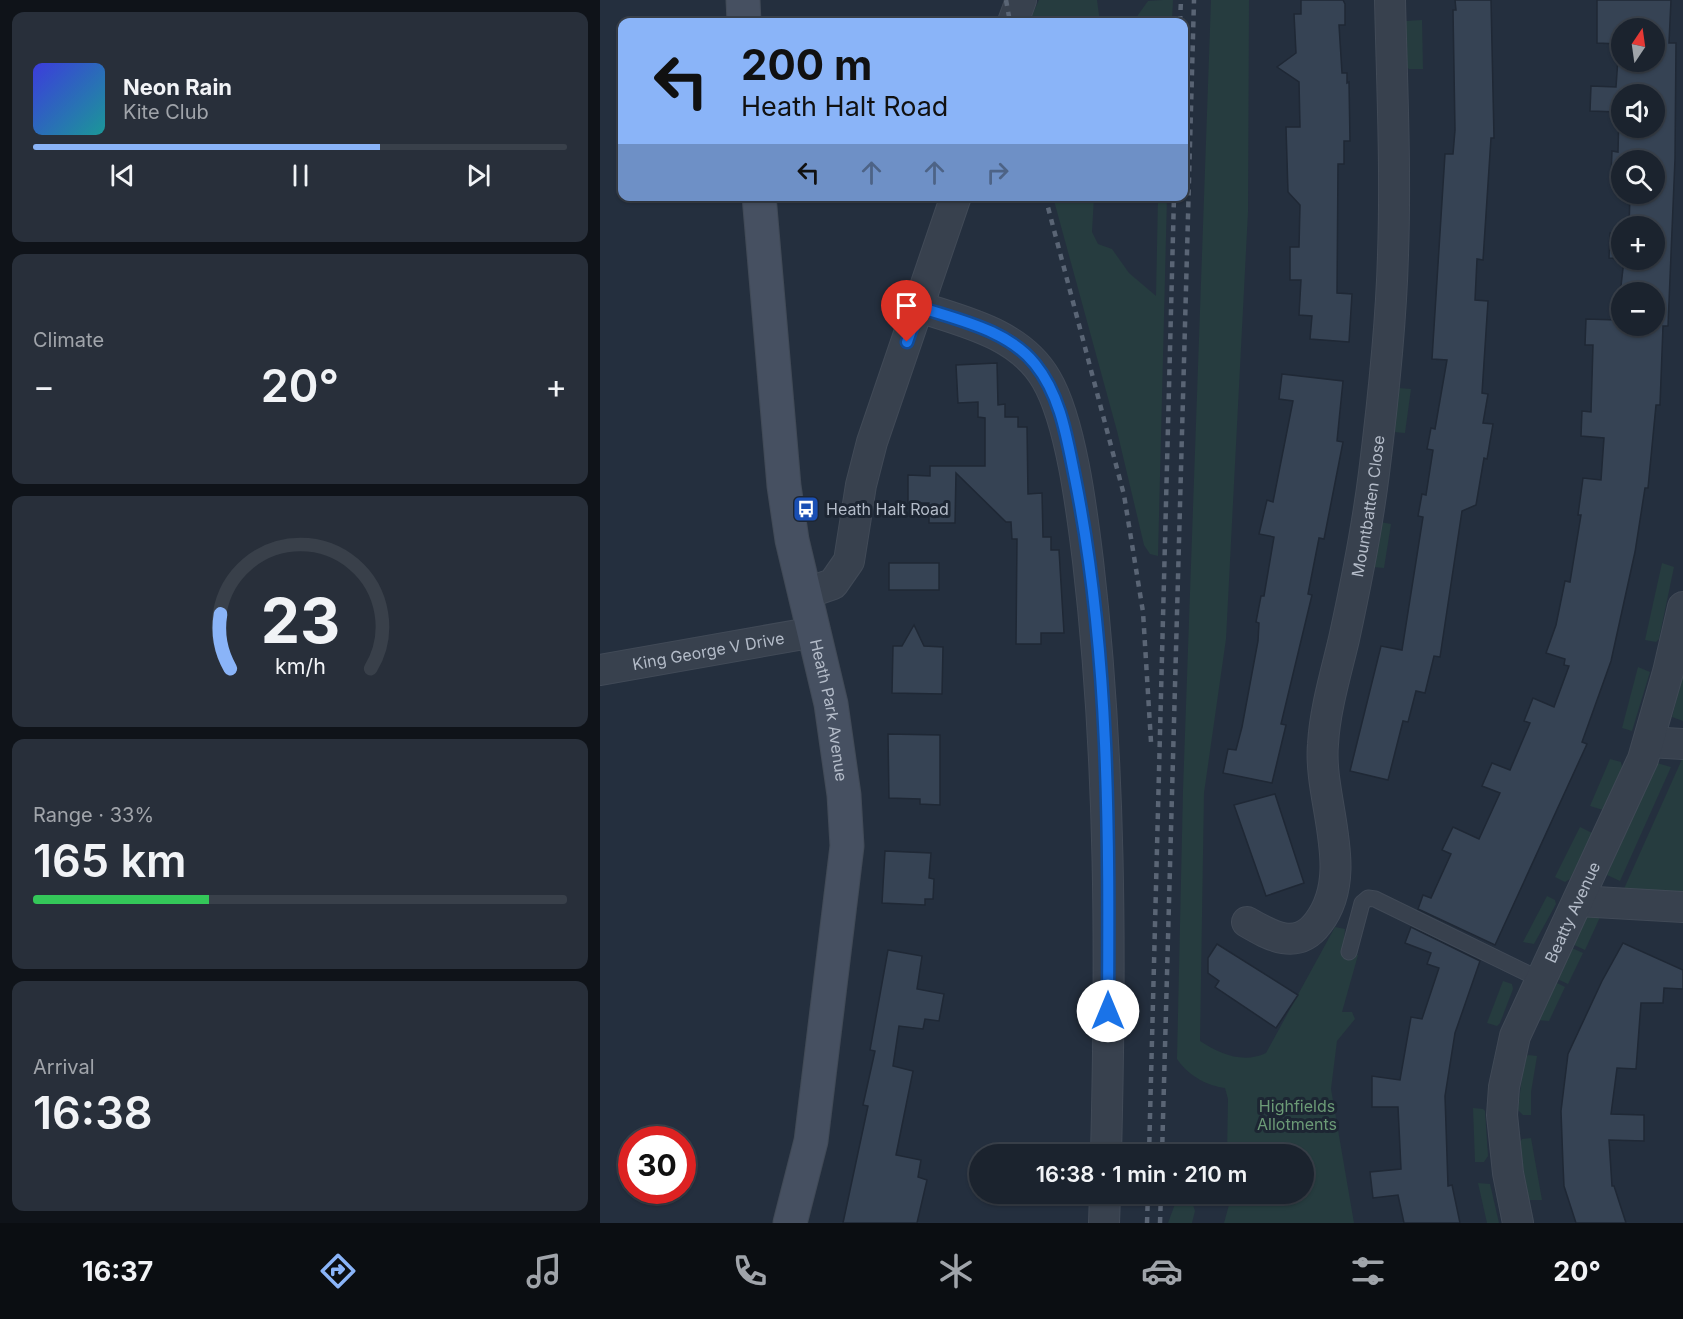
<!DOCTYPE html>
<html lang="en">
<head>
<meta charset="utf-8">
<style>
	:root { --surface:#1b232e; --page:#282f3a; --text:#f1f3f6; --muted:#a0a4aa; --line:#39404a; --accent:#8ab4f8 }
	body { margin:0; font-family:Inter,sans-serif; background:var(--page); color:var(--text); height:100vh; display:flex; flex-direction:column; font-size:22px; white-space:nowrap }
	* { box-sizing:border-box; margin:0 }
	p { font-size:20px; color:var(--muted) }
	.icon { flex:none; width:33px; height:33px; fill:none; stroke:currentColor; stroke-width:2; stroke-linecap:round; stroke-linejoin:round }
	.map { position:relative; flex:1; overflow:hidden }
	.details { display:flex; flex-direction:column; gap:12px; padding:12px; background:#0f1319; width:600px }
	.details>* { flex:none }
	.guide { position:absolute; left:18px; top:18px; width:570px; height:183px; border-radius:12px; box-shadow:0 2px 4px #0004,0 0 0 2px var(--line); background:#8ab4f8; color:#111; overflow:hidden }
	.needle { width:39px; rotate:13deg }
	.controls { position:absolute; left:1011px; top:18px; display:grid; gap:12px }
	.controls a { display:grid; place-items:center; width:54px; height:54px; border-radius:50%; background:var(--surface); box-shadow:0 2px 4px #0004,0 0 0 2px var(--line); font-size:30px }
	.speed { position:absolute; left:18px; top:1126px; display:flex; gap:12px; font-size:30px; font-weight:700; text-align:center }
	.speed>* { display:grid; place-content:center; width:78px; height:78px; border-radius:50%; background:var(--surface); box-shadow:0 2px 4px #0004,0 0 0 2px var(--line); line-height:1 }
	.speed .limit { border:9px solid #d22; background:#fff; color:#111 }
	.pin { position:absolute; display:grid; place-items:center; width:51px; height:51px; color:#fff; margin:-62px -26px; border-radius:50% 50% 50% 0; rotate:-45deg; box-shadow:0 0 6px #0007 }
	.pin .icon { rotate:45deg }
	.me { position:absolute; width:66px; margin:-33px; rotate:0deg; stroke-linejoin:round; filter:drop-shadow(0 0 4px #0008) }
	.turn { display:flex; align-items:center; gap:21px; height:126px; padding:0 24px; font-size:27px }
	.turn .icon { width:78px; height:78px; stroke-width:2.5 }
	.turn b { display:block; font-size:42px; line-height:51px }
	.lanes { display:flex; align-items:center; height:57px; padding:0 24px; background:#0003; justify-content:center; gap:30px; direction:ltr }
	.lanes .off { opacity:.35 }
	.big { font-size:45px; font-weight:600; line-height:1.1 }
	.details .tile { flex:1; display:flex; flex-direction:column; justify-content:center; gap:9px; min-width:0; padding:0 21px; border-radius:12px; background:var(--page) }
	.details .dial { align-items:center; gap:0 }
	.dial svg { height:156px; overflow:visible; fill:none; stroke:var(--line); stroke-width:7; stroke-linecap:round; text-anchor:middle }
	.dial text { fill:var(--text); stroke:none }
	.song { display:flex; align-items:center; gap:18px }
	.cover { width:72px; height:72px; border-radius:9px; background:linear-gradient(135deg,hsl(240 70% 55%),hsl(180 70% 35%)) }
	.played { height:6px; border-radius:3px; background:linear-gradient(90deg,var(--accent) 65%,var(--line) 65%) }
	.keys { display:flex; justify-content:space-around; direction:ltr }
	.heat { display:flex; justify-content:space-between; align-items:center; font-size:33px; direction:ltr }
	.charge { height:9px; border-radius:4px; background:linear-gradient(90deg,#34c759 33%,var(--line) 0) }
	.trip { position:absolute; left:369px; top:1144px; width:345px; height:60px; border-radius:30px; background:var(--surface); box-shadow:0 2px 4px #0004,0 0 0 2px var(--line); font-weight:600; line-height:60px; text-align:center }
	.menu { display:flex; height:96px; justify-content:space-around; align-items:center; background:#0b0e12; color:var(--muted) }
	.menu .icon { width:42px; height:42px }
	.menu .on { color:var(--accent) }
	.menu b { font-size:27px; color:var(--text) }
	main { display:flex; flex:1; min-height:0 }
	.map>svg:first-child { display:block }
</style>
</head>
<body>
<main>
<section class="details">
<div class="tile">
<div class="song"><i class="cover"></i><div><b>Neon Rain</b><p>Kite Club</p></div></div>
<div class="played"></div>
<div class="keys"><svg class="icon" aria-label="previous" viewBox="0 0 24 24"><path d="M18 5L8 12l10 7zM5 5v14"/></svg><svg class="icon" aria-label="pause" viewBox="0 0 24 24"><path d="M8 5v14M16 5v14"/></svg><svg class="icon" aria-label="next" viewBox="0 0 24 24"><path d="M6 5l10 7-10 7zM19 5v14"/></svg></div>
</div>
<div class="tile"><p>Climate</p>
<div class="heat"><a>−</a><b class="big">20°</b><a>+</a></div>
</div>
<div class="tile dial"><svg viewBox="0 0 100 80">
<path d="M14 69A42 42 0 1 1 86 69"/>
<path d="M14 69A42 42 0 0 1 9 41" stroke="#8ab4f8"/>
<text x="50" y="56" font-size="32" font-weight="700">23</text>
<text x="50" y="72" font-size="11">km/h</text>
</svg></div>
<div class="tile"><p>Range · 33%</p><b class="big">165 km</b><div class="charge"></div></div>
<div class="tile"><p>Arrival</p><b class="big">16:38</b></div>
</section>
<div class="map">
<svg width="1083" height="1223" viewBox="0 0 1083 1223">
	<rect width="100%" height="100%" fill="#242f3e"/>
	<g fill="#263c3f">
		<path d="M439,0H497L500,22H429Z"/>
		<path d="M563,0H573L572,22H533L548,1Z"/>
		<path d="M611,0H649L648,212L626,639L604,793L600,1041C620,1054 643,1064 666,1053L735,927L745,929L743,950L758,955L742,1012H752L755,1019L737,1041L731,1089L754,1223H624L632,1194H704V1155H627L628,1099L625,1088C609,1086 589,1077 577,1059L583,790Z"/>
		<path d="M822,20L823,69H809L805,65L804,24L806,21Z"/>
		<path d="M453,197H494L492,232L498,244L512,249L529,273L556,296L558,197H567L558,556L550,554L544,545L517,431Z"/>
		<path d="M798,388L811,389L805,433L794,432Z"/>
		<path d="M780,522L791,524L784,568L773,567Z"/>
		<path d="M1062,563L1074,567L1059,639L1056,642L1045,640Z"/>
		<path d="M1038,667L1050,672L1032,731L1022,728Z"/>
		<path d="M1083,673V721L1072,717Z"/>
		<path d="M1083,757V895L1023,891Z"/>
		<path d="M1010,759L1021,762L1022,767L1003,810L990,806Z"/>
		<path d="M1057,763L1071,767L1020,881L1007,875Z"/>
		<path d="M980,827L992,833L991,837L970,879L965,882L955,877Z"/>
		<path d="M947,896L955,900L956,904L934,944L923,942Z"/>
		<path d="M1001,915L985,950L972,944L985,919L988,916Z"/>
		<path d="M970,947L983,953L968,984L955,978Z"/>
		<path d="M903,981L912,984L913,989L900,1023L897,1026L887,1023Z"/>
		<path d="M953,981L965,987L949,1021L937,1020Z"/>
		<path d="M928,1055L937,1056L931,1092V1115H923L918,1110L924,1059Z"/>
		<path d="M873,1108L883,1109L885,1111L888,1156L884,1162H875Z"/>
		<path d="M931,1138L942,1200H929L919,1144L922,1139Z"/>
		<path d="M878,1183L890,1184L899,1223H887Z"/>
		<path d="M584,1199L592,1202L595,1211L592,1223H568L575,1204Z"/>
	</g>
	<g fill="#364354" stroke="#1f2835" stroke-width="1.5" fill-rule="evenodd">
		<path d="M701,0H743L745,4V25H739L742,73H747V83L749,82L750,141H744V164H738L737,293L752,294L749,342L710,339L712,316L699,315L701,280H690V247H699L700,205L688,192L686,127H700L699,82L677,67L696,53L694,14H701Z"/>
		<path d="M855,0H891L894,138H891L883,260L877,259L875,300L888,301L882,393L888,394L883,423L893,424L887,459L884,458L876,505L862,511L840,657L834,656L825,693L816,691L808,722L803,721L788,780L750,771L781,646L802,650L823,517L818,516L822,494L826,495L833,450L827,449L831,428L835,429L847,360L832,359L845,154H853L855,130L853,10H856Z"/>
		<path d="M997,0H1071L1069,43H1076L1075,159L1068,326H1063L1060,405H1056L1048,488H1045L1035,552L1011,661L982,742L987,744L895,945L818,909L823,895L831,898L851,854L842,850L853,827L879,839L900,793L882,786L892,763L910,770L930,723L924,721L933,698L954,707L969,666L964,665L965,659L946,653L956,625L965,581L970,582L981,515H978L983,478L1001,480L1004,438L981,436L982,411L991,412L993,345H985L986,319L1017,320L1024,260H1054V226H1029L1030,194H1054V160H1022V177L1011,176L1012,151L1018,152L1019,112L990,111L991,86L1016,87L1019,44L997,43ZM1022,28H1054V62H1022ZM1022,94H1054V128H1022ZM1022,292H1054V326H1022Z"/>
		<path d="M1010,233L1022,234V259L1009,258Z"/>
		<path d="M397,363L398,405L405,404V417H418V427H427L428,494L442,493L443,537H451V550H459L464,633H441V644H416L417,539H412L411,522H406L356,473L355,523H329V503H308V475L330,476V466H385V418L378,417V402L358,403L356,365Z"/>
		<path d="M682,374L743,381L737,441L743,442L724,539L719,538L708,594L712,595L681,724L686,725L672,783L623,773L628,749L636,750L642,727L658,641L659,623L656,622L661,596H664L674,537L659,534L667,500L673,502L693,401L679,399Z"/>
		<rect x="289" y="563" width="50" height="27"/>
		<path d="M314,625L324,646L343,647L342,694L292,693L293,646H302Z"/>
		<path d="M288,734L340,735V805L320,804V799L289,798Z"/>
		<path d="M675,794L704,883L666,896L634,805Z"/>
		<path d="M285,851L331,853L329,878L334,879L333,899H325V905L282,903Z"/>
		<path d="M811,927L880,961L855,1033L845,1096L848,1186L852,1185L860,1223H804L798,1195L773,1198L770,1172L801,1169L798,1107H772V1076L800,1080L811,1017L822,1019L839,968L827,964L831,953L805,943Z"/>
		<path d="M1023,943L1083,970V989L1064,988L1063,1003H1041L1036,1069L1017,1068L1011,1114L1044,1115V1141L1009,1140L1012,1186H1014L1026,1223H976L964,1186L963,1165L961,1111L968,1054L1002,981Z"/>
		<path d="M617,944L698,995L676,1028L615,987L619,981L608,973V958Z"/>
		<path d="M288,950L322,956L317,989L344,994L339,1021L325,1019L323,1029L299,1026L293,1066L313,1071L296,1155L321,1160L318,1177L327,1180L317,1223H243L268,1106L263,1105L275,1051L270,1050Z"/>
	</g>
	<g fill="none" stroke-linecap="round" stroke-linejoin="round">
		<defs>
			<path id="lane" d="M749,952L762,903L768,898L775,899L939,979"/>
			<g id="street">
				<path d="M413,22L421,0"/>
				<path d="M319,307C365,322 420,334 446,379C471,421 482,512 488,561C511,758 511,957 506,1155"/>
				<path d="M204,594L233,584L249,561L261,485L272,442L356,196"/>
				<path id="s1" d="M0,670L215,632"/>
				<path d="M1049,742L1083,744"/>
				<path d="M978,901L1083,907"/>
				<path id="s2" d="M647,922C671,936 697,951 718,923C757,873 718,800 723,744C725,709 736,673 744,639C756,584 767,529 774,473C783,401 791,328 793,255C796,170 792,85 790,0"/>
				<path d="M504,1223L505,1194"/>
				<path id="s3" d="M918,1223L908,1173L902,1115L904,1087L915,1036L1043,759L1068,672L1083,607"/>
			</g>
			<g id="secondary">
				<path d="M143,0L144,22"/>
				<path id="s4" d="M159,196L184,486L192,540L231,704L244,795L247,846L211,1141L190,1223"/>
			</g>
		</defs>
		<use href="#lane" stroke="#414a57" stroke-width="17"/>
		<use href="#street" stroke="#414a57" stroke-width="32"/>
		<use href="#secondary" stroke="#414a57" stroke-width="35"/>
		<use href="#lane" stroke="#38414e" stroke-width="15"/>
		<use href="#street" stroke="#38414e" stroke-width="30"/>
		<use href="#secondary" stroke="#465061" stroke-width="33"/>
		<g stroke="#5a6575" stroke-width="4.5" stroke-dasharray="6 6" stroke-linecap="butt">
			<path d="M406,0L410,22"/>
			<path d="M580,22L581,0"/>
			<path d="M445,196L524,495L543,612L551,742"/>
			<path d="M549,1155L574,196"/>
			<path d="M562,1155L594,0"/>
			<path d="M547,1223L548,1194"/>
			<path d="M560,1223L561,1194"/>
		</g>
	</g>
	<g fill="none" stroke-linecap="round" stroke-linejoin="round">
		<defs>
			<path id="route" d="M307,342L319,307C358,320 408,330 435,364C461,396 467,439 475,478C510,652 509,834 508,1011"/>
		</defs>
		<use href="#route" stroke="#114b97" stroke-width="15"/>
		<use href="#route" stroke="#1a73e8" stroke-width="10"/>
	</g>
	<defs>
		<symbol id="bus-square" viewBox="-11 -11 22 22"><rect x="-9" y="-9" width="18" height="18" rx="4" fill="#1a4fb4" stroke="#1d2633"/><path d="M-5-6H5V4H4V6H2V4H-2V6H-4V4H-5ZM-3.5-4V0h7V-4ZM-3.5 1.2v1.5H-2V1.2ZM2 1.2v1.5H3.5V1.2Z" fill="#fff"/></symbol>
	</defs>
	<g fill-rule="evenodd">
		<use href="#bus-square" x="191" y="494" width="30" height="30"/>
	</g>
	<g text-anchor="middle" stroke-width="6" stroke-linejoin="round" paint-order="stroke">
		<g font-size="16" fill="#b4bcc9" stroke="#1d2633">
			<text dy="6" stroke="none"><textPath href="#s2" startOffset="506">Mountbatten Close</textPath></text>
			<text dy="6" stroke="none"><textPath href="#s1" startOffset="110">King George V Drive</textPath></text>
			<text dy="6" stroke="none"><textPath href="#s4" startOffset="520">Heath Park Avenue</textPath></text>
			<text dy="6" stroke="none"><textPath href="#s3" startOffset="326">Beatty Avenue</textPath></text>
		</g>
		<g font-size="16" fill="#b4bcc9" stroke="#1d2633" text-anchor="start">
			<text x="226" y="515">Heath Halt Road</text>
		</g>
		<g font-size="16" fill="#6b9a76" stroke="#1d2633">
			<text x="697" y="1112">Highfields<tspan x="697" dy="18">Allotments</tspan></text>
		</g>
	</g>
</svg>
<div class="controls">
<a><svg class="needle" viewBox="-14 -14 28 28"><path d="M0-13l5 13h-10z" fill="#e53935"/><path d="M0 13l5-13h-10z" fill="#a0a4aa"/></svg></a>
<a><svg class="icon" aria-label="sound" viewBox="0 0 24 24"><path d="M4 9h4l5-4v14l-5-4H4zM17 9q2 3 0 6"/></svg></a>
<a><svg class="icon" aria-label="search" viewBox="0 0 24 24"><circle cx="10" cy="10" r="6"/><path d="M15 15l6 6"/></svg></a>
<a>+</a>
<a>−</a>
</div>
<div class="speed"><div class="limit">30</div></div>
<div class="pin" style="left:307px;top:342px;background:#d93025"><svg class="icon" aria-label="arrive" viewBox="0 0 24 24"><path d="M6 21V4h12l-3 4 3 4H6"/></svg></div>
<svg class="me" style="left:508px;top:1011px" viewBox="-20 -20 40 40"><circle r="19" fill="#fff"/><path d="M0-13L10 11 0 6-10 11z" fill="#1a73e8"/></svg>
<div class="trip">16:38 · 1 min · 210 m</div>
<div class="guide">
<div class="turn"><svg class="icon" aria-label="left" viewBox="0 0 24 24"><path d="M17 20v-9H6M10 6l-5 5 5 5"/></svg><div><b>200 m</b>Heath Halt Road</div></div>
<div class="lanes"><svg class="icon" aria-label="left" viewBox="0 0 24 24"><path d="M17 20v-9H6M10 6l-5 5 5 5"/></svg><svg class="icon off" aria-label="ahead" viewBox="0 0 24 24"><path d="M12 20V5M6 11l6-6 6 6"/></svg><svg class="icon off" aria-label="ahead" viewBox="0 0 24 24"><path d="M12 20V5M6 11l6-6 6 6"/></svg><svg class="icon off" aria-label="right" viewBox="0 0 24 24"><path d="M7 20v-9h11M14 6l5 5-5 5"/></svg></div>
</div>
</div>
</main>
<nav class="menu">
<b>16:37</b>
<svg class="icon on" aria-label="directions" viewBox="0 0 24 24"><path d="M12 3l9 9-9 9-9-9zM9 14v-3h6M13 9l2 2-2 2"/></svg>
<svg class="icon" aria-label="music" viewBox="0 0 24 24"><path d="M9 18V5l10-2v13"/><circle cx="6" cy="18" r="3"/><circle cx="16" cy="16" r="3"/></svg>
<svg class="icon" aria-label="phone" viewBox="0 0 24 24"><path d="M5 4h4l2 5-3 2q2 4 5 5l2-3 5 2v4C11 20 4 13 5 4z"/></svg>
<svg class="icon" aria-label="climate" viewBox="0 0 24 24"><path d="M12 3v18M4 7l16 10M4 17L20 7"/></svg>
<svg class="icon" aria-label="car" viewBox="0 0 24 24"><path d="M5 17H2v-5l4-1 3-4h7l3 4 3 1v5h-3M9 17h6M6 11h13"/><circle cx="7" cy="17" r="2"/><circle cx="17" cy="17" r="2"/></svg>
<svg class="icon" aria-label="filters" viewBox="0 0 24 24"><path d="M4 7h16M4 17h16"/><circle cx="9" cy="7" r="2"/><circle cx="15" cy="17" r="2"/></svg>
<b>20°</b>
</nav>
</body>
</html>
